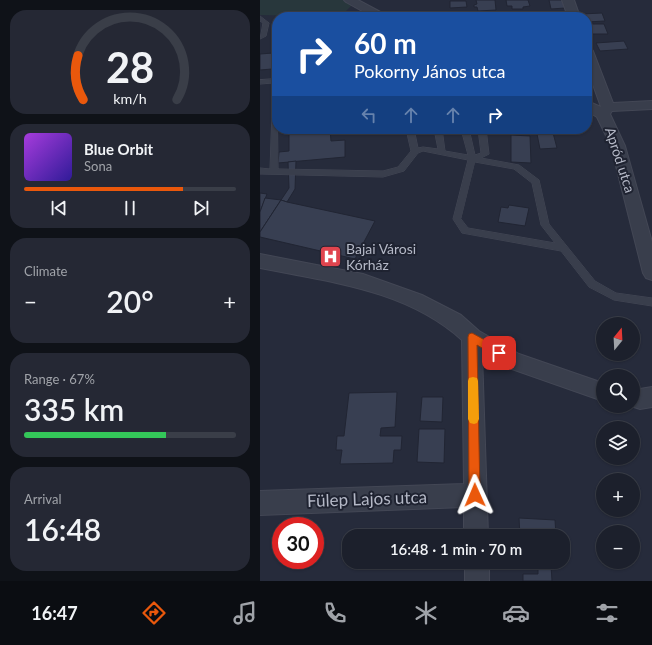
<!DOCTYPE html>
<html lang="en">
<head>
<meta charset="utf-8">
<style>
	:root { --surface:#1c202c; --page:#252834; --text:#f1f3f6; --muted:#a0a3a9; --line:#3a3e48; --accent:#ea580c }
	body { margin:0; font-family:Lato,sans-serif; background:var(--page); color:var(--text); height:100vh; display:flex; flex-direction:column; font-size:15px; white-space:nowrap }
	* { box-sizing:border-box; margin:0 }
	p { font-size:13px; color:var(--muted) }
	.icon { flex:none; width:22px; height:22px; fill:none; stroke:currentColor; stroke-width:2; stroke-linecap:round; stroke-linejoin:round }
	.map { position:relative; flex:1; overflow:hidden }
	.panel { display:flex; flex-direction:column; gap:10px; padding:10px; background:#0f1218; width:260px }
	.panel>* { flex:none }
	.top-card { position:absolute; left:12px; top:12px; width:320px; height:122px; border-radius:16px; box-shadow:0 1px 3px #0004,0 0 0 1px var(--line); background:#1a4fa0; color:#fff; overflow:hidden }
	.needle { width:26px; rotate:18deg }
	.controls { position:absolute; left:336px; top:317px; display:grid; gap:8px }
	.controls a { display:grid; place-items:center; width:44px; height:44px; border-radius:50%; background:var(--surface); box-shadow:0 1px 3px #0004,0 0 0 1px var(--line); font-size:20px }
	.speed { position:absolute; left:12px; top:517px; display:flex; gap:8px; font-size:20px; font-weight:700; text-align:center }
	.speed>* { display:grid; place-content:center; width:52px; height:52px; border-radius:50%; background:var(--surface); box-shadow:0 1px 3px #0004,0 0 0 1px var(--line); line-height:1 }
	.speed .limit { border:6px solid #d22; background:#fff; color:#111 }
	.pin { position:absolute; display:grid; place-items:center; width:34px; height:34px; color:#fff; margin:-17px; border-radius:8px; box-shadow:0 2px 6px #0006 }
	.me { position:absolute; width:44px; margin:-22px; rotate:359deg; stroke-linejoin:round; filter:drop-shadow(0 0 3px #0008) }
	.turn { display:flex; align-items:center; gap:14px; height:84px; padding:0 16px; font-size:18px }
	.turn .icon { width:52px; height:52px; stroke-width:2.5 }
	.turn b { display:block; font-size:28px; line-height:34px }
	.lanes { display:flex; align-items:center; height:38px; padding:0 16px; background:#0003; justify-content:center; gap:20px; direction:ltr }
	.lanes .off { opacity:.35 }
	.big { font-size:30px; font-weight:600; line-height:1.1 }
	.panel .widget { flex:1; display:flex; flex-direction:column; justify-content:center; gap:6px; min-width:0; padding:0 14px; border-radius:16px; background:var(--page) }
	.panel .dial { align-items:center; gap:0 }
	.dial svg { height:104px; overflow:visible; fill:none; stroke:var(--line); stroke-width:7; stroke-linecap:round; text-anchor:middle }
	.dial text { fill:var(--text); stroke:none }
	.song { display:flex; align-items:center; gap:12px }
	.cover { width:48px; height:48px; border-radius:6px; background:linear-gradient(135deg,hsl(280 70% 55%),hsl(250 70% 35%)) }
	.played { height:4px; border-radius:2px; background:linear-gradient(90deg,var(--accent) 75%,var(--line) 75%) }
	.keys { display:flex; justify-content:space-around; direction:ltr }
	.heat { display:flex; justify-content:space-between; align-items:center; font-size:22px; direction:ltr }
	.charge { height:6px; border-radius:3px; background:linear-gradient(90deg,#34c759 67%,var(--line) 0) }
	.trip { position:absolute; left:82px; top:529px; width:228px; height:40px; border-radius:16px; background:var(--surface); box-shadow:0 1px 3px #0004,0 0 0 1px var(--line); font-weight:600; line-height:40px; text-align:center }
	.tab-bar { display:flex; height:64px; justify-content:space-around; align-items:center; background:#0b0d12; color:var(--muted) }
	.tab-bar .icon { width:28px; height:28px }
	.tab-bar .current { color:var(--accent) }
	.tab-bar b { font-size:18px; color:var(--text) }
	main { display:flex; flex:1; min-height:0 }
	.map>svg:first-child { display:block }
</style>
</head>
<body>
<main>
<section class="panel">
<div class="widget dial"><svg viewBox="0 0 100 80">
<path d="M14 69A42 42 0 1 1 86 69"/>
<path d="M14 69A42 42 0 0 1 10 35" stroke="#ea580c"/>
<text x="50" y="56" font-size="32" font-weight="700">28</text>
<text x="50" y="72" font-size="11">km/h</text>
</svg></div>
<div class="widget">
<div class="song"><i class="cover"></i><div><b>Blue Orbit</b><p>Sona</p></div></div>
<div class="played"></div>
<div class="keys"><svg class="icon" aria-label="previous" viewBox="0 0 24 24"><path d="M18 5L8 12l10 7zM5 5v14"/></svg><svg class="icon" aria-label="pause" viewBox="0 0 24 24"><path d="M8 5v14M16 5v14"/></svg><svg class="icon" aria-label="next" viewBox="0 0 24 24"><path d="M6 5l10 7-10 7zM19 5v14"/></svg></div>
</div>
<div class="widget"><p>Climate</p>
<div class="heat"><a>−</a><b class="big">20°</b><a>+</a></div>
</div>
<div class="widget"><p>Range · 67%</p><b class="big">335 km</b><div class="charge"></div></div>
<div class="widget"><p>Arrival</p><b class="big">16:48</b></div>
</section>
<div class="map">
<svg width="392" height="581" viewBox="0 0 392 581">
	<rect width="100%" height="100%" fill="#262b3b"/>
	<path fill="#28373c" d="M0,0H90L94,3L80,17L0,15Z"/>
	<g fill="#383f52" stroke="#212533">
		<path d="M216,0H235L236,10L218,11L217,7H214V5L217,4Z"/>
		<path d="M246,0H268L270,6L263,7V9H252V6H247Z"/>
		<path d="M289,0H302L305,8L291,9Z"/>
		<path d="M190,1H206L207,7L190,8Z"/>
		<path d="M286,13H304L305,17H287Z"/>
		<path d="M342,13L345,21L327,22V17H324L322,14Z"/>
		<path d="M327,24H344L348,34H329Z"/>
		<path d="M364,41L368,49L340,51L336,43Z"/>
		<path d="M13,53L12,59H17V63H12V69L0,70V54Z"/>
		<path d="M29,129H70L71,141L85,140V157L18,163L19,152L29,151Z"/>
		<path d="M276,129H292L297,148L280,149Z"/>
		<path d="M251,135L270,136L271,163L251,162Z"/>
		<path d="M36,161L35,189L27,202L21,200L29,188L28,162Z"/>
		<path d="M0,193L7,194L0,212Z"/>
		<path d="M5,198L21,200L0,232V212Z"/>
		<path d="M21,200L27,202L115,221L95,259L0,237V232Z"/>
		<path d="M249,205L269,208L265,226L238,222L241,207L248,208Z"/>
		<path d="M137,392L135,427L121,428L120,436H142L141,450H134L133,463L80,464L82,450H76L77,436H84L89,393Z"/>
		<path d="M162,397H183L182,422L160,421Z"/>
		<path d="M159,429H185L184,463L157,462Z"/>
		<path d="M259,518L295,520L296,536H260Z"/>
		<path d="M278,565H291L292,581H263V574H278Z"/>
	</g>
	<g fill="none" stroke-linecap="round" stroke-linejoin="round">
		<defs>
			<g id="lane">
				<path d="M0,16L9,23L6,36L0,39L3,23L0,21Z"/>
				<path d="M17,79L18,169L123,171L138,167L151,151L146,129H154L158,148L163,147L178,149L174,129H182L185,151L208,155L201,129H209L215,155L221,153L218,129H226L229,154L221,158L259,165L279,180L289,224L335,281L356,293L392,298V306L354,300L329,287L301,251L202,233L193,219L208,160L163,151L158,153L144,171L123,177L0,174V168L10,169L13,83L0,84V80ZM215,162L254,169L272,183L281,225L295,243L208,228L201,219Z"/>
			</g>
			<g id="street">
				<path d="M84,0H98L126,15L128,17H113L86,2Z"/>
				<path d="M302,0H314L320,17H308Z"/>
				<path d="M327,47L331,48L333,51L353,103L392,101V109L352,111L350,114L365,146L392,242V280L386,278L383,273L351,146L337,117L327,111V101L341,107L327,68Z"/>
				<path d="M0,254L103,274L162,295L201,315L219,331L259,354L343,383V401L246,367L222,353L228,536H204V507L0,515V491L204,484L202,340C147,290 70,282 0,268Z"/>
				<path d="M373,387L380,389L392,387V407L380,409L371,406H373Z"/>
				<rect x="205" y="562" width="24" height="19"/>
			</g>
		</defs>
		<use href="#lane" stroke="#434755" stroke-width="1"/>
		<use href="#street" stroke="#434755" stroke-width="2"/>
		<use href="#lane" fill="#393e4c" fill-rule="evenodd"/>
		<use href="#street" fill="#393e4c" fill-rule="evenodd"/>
	</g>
	<path fill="#ea580c" stroke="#983908" d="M212,333L243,350L244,353L243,356L239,358L217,345L220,495L219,499L215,501L211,499L209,495L208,337L209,334Z"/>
	<path fill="#f59e0b" d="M213,377L217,378L218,381L219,419L217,423L214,424L210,423L208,419V381L209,378Z"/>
	<defs>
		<symbol id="hospital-square" viewBox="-11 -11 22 22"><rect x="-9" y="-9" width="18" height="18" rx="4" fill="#e0444e" stroke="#1f2331"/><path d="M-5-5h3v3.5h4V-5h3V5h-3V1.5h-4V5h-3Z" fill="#fff"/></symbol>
	</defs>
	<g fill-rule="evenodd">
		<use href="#hospital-square" x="58" y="244" width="25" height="25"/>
	</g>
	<g text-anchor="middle" stroke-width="4" stroke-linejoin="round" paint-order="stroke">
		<g font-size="14" fill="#b5b9c7" stroke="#1f2331">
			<text transform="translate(360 160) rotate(72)" y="5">Apród utca</text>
		</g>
		<g font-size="14" fill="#b5b9c7" stroke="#1f2331" text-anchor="start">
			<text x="86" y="254">Bajai Városi<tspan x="86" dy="16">Kórház</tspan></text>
		</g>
		<g font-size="17" fill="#b5b9c7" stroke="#1f2331">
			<text transform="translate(107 499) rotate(-2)" y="6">Fülep Lajos utca</text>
		</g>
	</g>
</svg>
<div class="controls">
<a><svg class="needle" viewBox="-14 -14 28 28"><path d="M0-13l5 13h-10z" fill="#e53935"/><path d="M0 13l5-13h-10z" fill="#a0a3a9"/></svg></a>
<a><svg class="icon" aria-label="search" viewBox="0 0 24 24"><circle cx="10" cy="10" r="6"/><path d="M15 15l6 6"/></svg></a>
<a><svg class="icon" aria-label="layers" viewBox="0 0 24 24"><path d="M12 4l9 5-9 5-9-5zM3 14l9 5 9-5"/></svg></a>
<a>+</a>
<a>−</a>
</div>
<div class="speed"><div class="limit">30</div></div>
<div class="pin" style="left:239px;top:353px;background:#d93025"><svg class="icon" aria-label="arrive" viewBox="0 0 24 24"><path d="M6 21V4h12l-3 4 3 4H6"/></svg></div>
<svg class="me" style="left:215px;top:495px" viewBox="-20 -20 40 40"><path d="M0-17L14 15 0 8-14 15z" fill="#ea580c" stroke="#fff" stroke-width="4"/></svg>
<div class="trip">16:48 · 1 min · 70 m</div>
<div class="top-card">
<div class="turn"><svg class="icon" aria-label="right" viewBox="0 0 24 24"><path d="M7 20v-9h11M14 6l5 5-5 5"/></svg><div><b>60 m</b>Pokorny János utca</div></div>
<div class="lanes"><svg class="icon off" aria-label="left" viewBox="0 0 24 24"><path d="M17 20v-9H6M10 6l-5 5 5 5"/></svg><svg class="icon off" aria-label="ahead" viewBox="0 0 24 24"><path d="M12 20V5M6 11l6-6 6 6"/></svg><svg class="icon off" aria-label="ahead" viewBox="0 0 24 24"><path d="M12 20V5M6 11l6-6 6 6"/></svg><svg class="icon" aria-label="right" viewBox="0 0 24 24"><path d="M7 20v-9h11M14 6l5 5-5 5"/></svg></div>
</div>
</div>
</main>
<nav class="tab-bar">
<b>16:47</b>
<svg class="icon current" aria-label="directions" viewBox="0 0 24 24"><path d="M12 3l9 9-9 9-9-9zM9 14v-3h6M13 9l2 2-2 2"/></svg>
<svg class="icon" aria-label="music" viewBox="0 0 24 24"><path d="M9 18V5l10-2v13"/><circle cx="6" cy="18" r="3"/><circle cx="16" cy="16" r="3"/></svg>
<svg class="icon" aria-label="phone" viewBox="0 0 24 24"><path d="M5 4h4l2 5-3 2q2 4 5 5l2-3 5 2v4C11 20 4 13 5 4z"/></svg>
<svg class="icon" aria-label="climate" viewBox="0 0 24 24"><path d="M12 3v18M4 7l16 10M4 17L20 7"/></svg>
<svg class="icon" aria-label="car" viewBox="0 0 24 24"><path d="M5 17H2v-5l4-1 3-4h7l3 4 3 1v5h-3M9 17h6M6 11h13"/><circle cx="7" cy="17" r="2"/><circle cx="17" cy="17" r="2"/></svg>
<svg class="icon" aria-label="filters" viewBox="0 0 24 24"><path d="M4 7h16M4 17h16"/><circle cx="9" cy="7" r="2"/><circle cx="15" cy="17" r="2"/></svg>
</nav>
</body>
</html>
